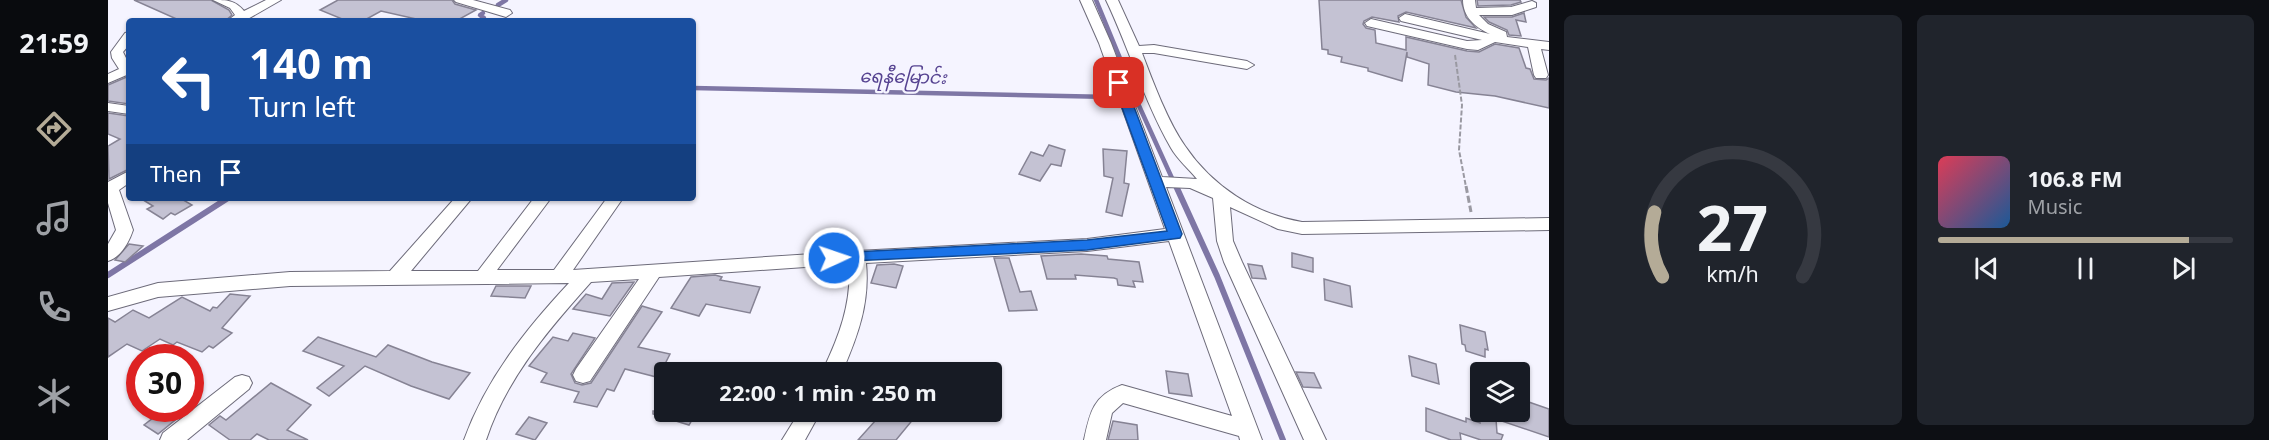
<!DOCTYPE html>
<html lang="en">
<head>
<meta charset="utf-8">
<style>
	:root { --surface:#171b24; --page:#20242c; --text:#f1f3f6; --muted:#9ea1a6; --line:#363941; --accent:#b4ab97 }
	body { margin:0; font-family:"Noto Sans","Noto Sans Myanmar",sans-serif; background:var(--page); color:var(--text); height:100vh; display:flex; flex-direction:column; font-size:22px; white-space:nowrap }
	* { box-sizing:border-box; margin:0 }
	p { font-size:20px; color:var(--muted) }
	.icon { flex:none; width:33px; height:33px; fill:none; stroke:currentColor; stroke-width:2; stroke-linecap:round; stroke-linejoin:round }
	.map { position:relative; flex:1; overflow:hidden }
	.details { display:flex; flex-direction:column; gap:15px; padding:15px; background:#0d0f14; width:720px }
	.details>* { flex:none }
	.hud { position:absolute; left:18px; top:18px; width:570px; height:183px; border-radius:6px; box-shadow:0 2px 4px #0004; background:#1a4fa0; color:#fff; overflow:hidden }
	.controls { position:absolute; left:1362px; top:362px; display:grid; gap:12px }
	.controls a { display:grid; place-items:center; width:60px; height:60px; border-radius:6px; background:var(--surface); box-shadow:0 2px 4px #0004; font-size:30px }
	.speed { position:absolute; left:18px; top:344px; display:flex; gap:12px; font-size:30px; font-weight:700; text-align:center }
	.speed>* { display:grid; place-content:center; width:78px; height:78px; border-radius:50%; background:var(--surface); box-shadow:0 2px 4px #0004; line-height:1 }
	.speed .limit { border:9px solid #d22; background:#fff; color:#111 }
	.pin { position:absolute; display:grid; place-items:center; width:51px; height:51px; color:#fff; margin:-26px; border-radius:12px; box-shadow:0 3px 9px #0006 }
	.me { position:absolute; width:66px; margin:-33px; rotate:87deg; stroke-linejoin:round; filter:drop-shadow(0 0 4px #0008) }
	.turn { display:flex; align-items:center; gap:21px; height:126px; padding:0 24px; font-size:27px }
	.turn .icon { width:78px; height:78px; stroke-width:2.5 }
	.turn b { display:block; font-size:42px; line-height:51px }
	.then { display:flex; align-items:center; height:57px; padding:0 24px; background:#0003; gap:12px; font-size:22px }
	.details .widget { flex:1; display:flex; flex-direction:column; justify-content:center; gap:9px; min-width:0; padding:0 21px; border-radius:9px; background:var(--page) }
	.details .dial { align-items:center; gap:0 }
	.dial svg { height:156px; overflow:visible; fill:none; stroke:var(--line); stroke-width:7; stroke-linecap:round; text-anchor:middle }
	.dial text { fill:var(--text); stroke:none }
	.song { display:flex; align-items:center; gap:18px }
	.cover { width:72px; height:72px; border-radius:9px; background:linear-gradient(135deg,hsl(350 70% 55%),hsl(210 70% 35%)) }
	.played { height:6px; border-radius:3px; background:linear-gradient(90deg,var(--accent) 85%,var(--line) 85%) }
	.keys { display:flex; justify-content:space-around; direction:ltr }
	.details .tiles { flex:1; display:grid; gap:15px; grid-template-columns:repeat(2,1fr) }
	.trip { position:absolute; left:546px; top:362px; width:348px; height:60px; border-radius:6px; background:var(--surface); box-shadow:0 2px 4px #0004; font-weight:700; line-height:60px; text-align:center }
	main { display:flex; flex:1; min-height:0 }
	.menu { display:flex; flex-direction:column; width:108px; justify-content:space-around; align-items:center; background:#090b0e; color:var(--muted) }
	.menu .icon { width:42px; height:42px }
	.menu .selected { color:var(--accent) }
	.menu b { font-size:27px; color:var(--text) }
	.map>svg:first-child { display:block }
</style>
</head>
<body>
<main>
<nav class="menu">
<b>21:59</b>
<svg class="icon selected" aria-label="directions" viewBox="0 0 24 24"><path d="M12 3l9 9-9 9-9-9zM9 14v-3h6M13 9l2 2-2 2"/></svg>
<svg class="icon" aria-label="music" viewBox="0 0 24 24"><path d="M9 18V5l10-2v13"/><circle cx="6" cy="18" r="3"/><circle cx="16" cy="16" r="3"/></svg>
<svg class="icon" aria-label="phone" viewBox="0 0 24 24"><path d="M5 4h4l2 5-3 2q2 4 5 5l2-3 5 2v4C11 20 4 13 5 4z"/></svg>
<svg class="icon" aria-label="climate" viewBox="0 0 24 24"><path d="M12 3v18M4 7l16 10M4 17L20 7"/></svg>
</nav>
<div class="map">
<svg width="1441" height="440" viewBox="0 0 1441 440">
	<rect width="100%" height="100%" fill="#f5f4ff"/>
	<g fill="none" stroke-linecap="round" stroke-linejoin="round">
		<g stroke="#7e76a5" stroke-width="4.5">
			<path d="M988,0L1028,97"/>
			<path d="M390,5L398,0"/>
			<path d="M371,21L376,18L372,15L375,13"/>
			<path d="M585,88L1003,97"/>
			<path d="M1027,97L1068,187"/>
		</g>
		<g stroke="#7e76a5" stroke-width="6">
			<path d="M1068,186L1109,276L1175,440"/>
			<path d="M0,275L120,198"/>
		</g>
	</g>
	<g fill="#c4c2d3" stroke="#868394" stroke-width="1.5">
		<path d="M26,0H103L121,10L124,15L117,21H73Z"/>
		<path d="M230,0H344L347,4L368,10L348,21L334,19L330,21H317L273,11L255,21H239L212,10Z"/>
		<path d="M1211,0H1353L1358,17L1368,28L1298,12L1290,16L1291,22L1264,17L1256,21L1255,24L1258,28L1267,30L1268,43L1298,50V37L1359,51L1371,52L1387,44L1411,48L1418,68L1422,69L1426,79L1438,80L1441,78V108L1387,96L1348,92L1320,85L1321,64L1299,57V52L1294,81L1260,71V68L1233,62L1234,57L1220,54V50L1214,49Z"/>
		<path d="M1369,0H1412L1413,2L1403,5L1370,6Z"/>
		<path d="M1416,13L1418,22L1408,20L1413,36L1401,35L1399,30L1381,22L1376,17H1404Z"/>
		<path d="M21,76V104L0,101V85Z"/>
		<path d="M0,113L21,116V169L1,179L0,146L12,139L0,134Z"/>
		<path d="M941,145L957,150L953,166L943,164L932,181L911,174L923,152L935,156Z"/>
		<path d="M995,149L1019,151L1016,183L1021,184L1014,216L998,212L1005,178L996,176Z"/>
		<path d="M32,198H72L84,205L67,215L63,213L55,219L39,209L45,206Z"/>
		<path d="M21,244L35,246L17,262L7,260Z"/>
		<path d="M1184,253L1205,258V272L1184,267Z"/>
		<path d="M973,254L999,256L1000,259L1031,262L1035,282L1025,281L1027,287L1010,285L1009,279L1006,278L967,275L968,279H939L933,256Z"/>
		<path d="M886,258H901L912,292L923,291L929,310L901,311Z"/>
		<path d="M786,264L795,266L788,288L763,283L769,265Z"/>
		<path d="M1140,264L1154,266L1158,279L1144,278Z"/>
		<path d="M607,275L614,277L612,280L652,287L642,313L598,304L591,316L563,308L583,277Z"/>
		<path d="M1216,279L1242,286L1244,307L1217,300Z"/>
		<path d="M526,282L502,316L465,309L478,294L494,299L504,283Z"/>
		<path d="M388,286H423L417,298L383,296Z"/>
		<path d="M122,294L142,296L114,328L124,333L105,348L101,346L94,352L69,342L65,345L52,339L34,351L19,344L0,357V318L7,322L25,310L41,318L74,297L102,311L105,307L109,308Z"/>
		<path d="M534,306L554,312L530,347L562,354L556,366V379L517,369L506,391L499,389L489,407L466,402L471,392L433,382L439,373L421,366L445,337L460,341L465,333L487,338L463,374L467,383L474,385L483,383Z"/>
		<path d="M1352,325L1377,332L1380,350L1377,349V357L1358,351L1357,345L1354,344Z"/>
		<path d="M210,337L268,357L280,345L324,362L362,373L341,399L303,386L257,366L221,396L209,388L236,366L195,351Z"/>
		<path d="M1301,356L1328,364L1331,384L1304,376Z"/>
		<path d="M1058,371L1080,374L1084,396L1061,393Z"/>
		<path d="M1188,372L1206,373L1213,388L1195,387Z"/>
		<path d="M163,383L203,405L179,430L200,440H161L149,434L142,440H122L101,425L112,416L118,420Z"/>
		<path d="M1412,399L1441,409V437L1388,419L1389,433L1395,435L1393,440H1373L1352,433L1353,440H1343L1318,431V408L1358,422V418L1372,423L1371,411H1412Z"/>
		<path d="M58,408H82L50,434L36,425Z"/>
		<path d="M545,411H589L581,425L545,414Z"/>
		<path d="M776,411H798L807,417L788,440H750Z"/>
		<path d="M421,417L439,423L427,440L408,434Z"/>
		<path d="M1005,421L1029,425L1030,440H1000Z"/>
	</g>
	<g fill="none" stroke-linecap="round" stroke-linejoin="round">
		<defs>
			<g id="minor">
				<path d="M105,0C119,0 127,0 136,11L158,0H173L138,20L119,21L127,15L122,8Z"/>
				<path d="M346,0H365L402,10L404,13L398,17L348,2Z"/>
				<path d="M972,0H984L1003,43L1054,177L1089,179C1081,169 1069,159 1063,148C1036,101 1021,48 998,0H1010L1031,46L1046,45L1139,61L1146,65L1139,69L1046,53H1034C1045,82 1060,122 1077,146C1104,186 1147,214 1194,222L1441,218V230L1194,234L1170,229L1122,207L1125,241L1134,262L1218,440H1196L1116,262L1109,241L1105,198L1082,188L1058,187L1154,440H1132L1131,436L1015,403L1004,413L998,440H976C982,412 985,396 1014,385L1124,416L1061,241L979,251L758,263C762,302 750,336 734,372H714C731,337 744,303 741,264L551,277L482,381L475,383L468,381L465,375L468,369L531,279L483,282C440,330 398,379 378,440H356C378,379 418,329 461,283L182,286L50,297L0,311V297L50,283L182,272L282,271L347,198H364L303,271H370L426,198H443L389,270H446L499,198H515L465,270L749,251L979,239L1057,229L991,43Z"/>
				<path d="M1355,0H1367L1368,8L1403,7L1424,1L1428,3V7L1404,15H1371L1380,24L1398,32L1399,37L1441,42V50L1433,49L1440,75L1438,78H1428L1426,75L1420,47L1387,42L1370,50L1359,49L1259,26L1257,23L1263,19L1359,41L1374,40L1293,21L1291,18L1297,14L1382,34C1367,27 1355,17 1355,0Z"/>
				<path d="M21,32V45L15,52L21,64V74L0,83V74L11,69L4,58L3,52L17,33Z"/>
				<path d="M0,103L21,106V114L0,111Z"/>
				<path d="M21,171V183L11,190L25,230C21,242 13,257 0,261V244L8,230L0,203V182Z"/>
				<path d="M134,375L141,377L144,383L141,389L79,440H52L55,433L127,377Z"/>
				<path d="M692,411H713L697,440H674Z"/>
			</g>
		</defs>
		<use href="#minor" stroke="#6d6b7a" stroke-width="2"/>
		<path stroke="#9a99a2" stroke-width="2" stroke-dasharray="5 2" stroke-linecap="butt" d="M1347,55L1354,105L1351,150L1358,187"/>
		<path stroke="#9a99a2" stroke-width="3" stroke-dasharray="7 3" stroke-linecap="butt" d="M1358,186L1363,212"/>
		<use href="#minor" fill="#fff" fill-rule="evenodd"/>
	</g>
	<path fill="#1a73e8" stroke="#114b97" stroke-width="1.5" d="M1011,80L1017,83L1074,234L1072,238L979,250L721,262L719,258L726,253L979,240L1059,231L1005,83Z"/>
	<g text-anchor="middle" stroke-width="4.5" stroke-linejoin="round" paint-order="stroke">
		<g font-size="18" font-style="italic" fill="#564391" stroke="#f5f4ff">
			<text transform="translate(795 77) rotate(1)" y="6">ရေနီမြောင်း</text>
		</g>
	</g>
</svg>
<div class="controls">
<a><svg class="icon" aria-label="layers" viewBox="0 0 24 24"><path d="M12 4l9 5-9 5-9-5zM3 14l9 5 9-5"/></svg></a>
</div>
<div class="speed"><div class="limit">30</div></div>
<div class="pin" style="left:1011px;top:83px;background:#d93025"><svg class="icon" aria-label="arrive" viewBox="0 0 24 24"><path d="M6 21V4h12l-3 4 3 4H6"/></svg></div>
<svg class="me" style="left:726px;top:258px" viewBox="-20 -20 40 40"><circle r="17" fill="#1a73e8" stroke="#fff" stroke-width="3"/><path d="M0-11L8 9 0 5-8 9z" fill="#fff"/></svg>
<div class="trip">22:00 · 1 min · 250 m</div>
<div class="hud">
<div class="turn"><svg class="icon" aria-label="left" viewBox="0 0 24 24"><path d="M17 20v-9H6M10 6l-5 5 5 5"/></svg><div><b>140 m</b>Turn left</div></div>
<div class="then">Then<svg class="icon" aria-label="arrive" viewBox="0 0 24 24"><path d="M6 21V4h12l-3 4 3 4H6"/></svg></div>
</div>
</div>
<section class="details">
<div class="tiles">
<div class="widget dial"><svg viewBox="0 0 100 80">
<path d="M14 69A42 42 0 1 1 86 69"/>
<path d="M14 69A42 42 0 0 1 10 36" stroke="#b4ab97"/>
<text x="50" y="56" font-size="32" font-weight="700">27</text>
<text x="50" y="72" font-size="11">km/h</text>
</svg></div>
<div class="widget">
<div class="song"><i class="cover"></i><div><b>106.8 FM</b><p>Music</p></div></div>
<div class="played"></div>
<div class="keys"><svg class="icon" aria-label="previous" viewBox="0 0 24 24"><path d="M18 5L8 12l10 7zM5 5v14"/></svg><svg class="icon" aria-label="pause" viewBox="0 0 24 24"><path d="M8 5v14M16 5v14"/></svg><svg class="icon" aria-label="next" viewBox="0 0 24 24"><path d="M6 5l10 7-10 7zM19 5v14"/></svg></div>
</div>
</div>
</section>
</main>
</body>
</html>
